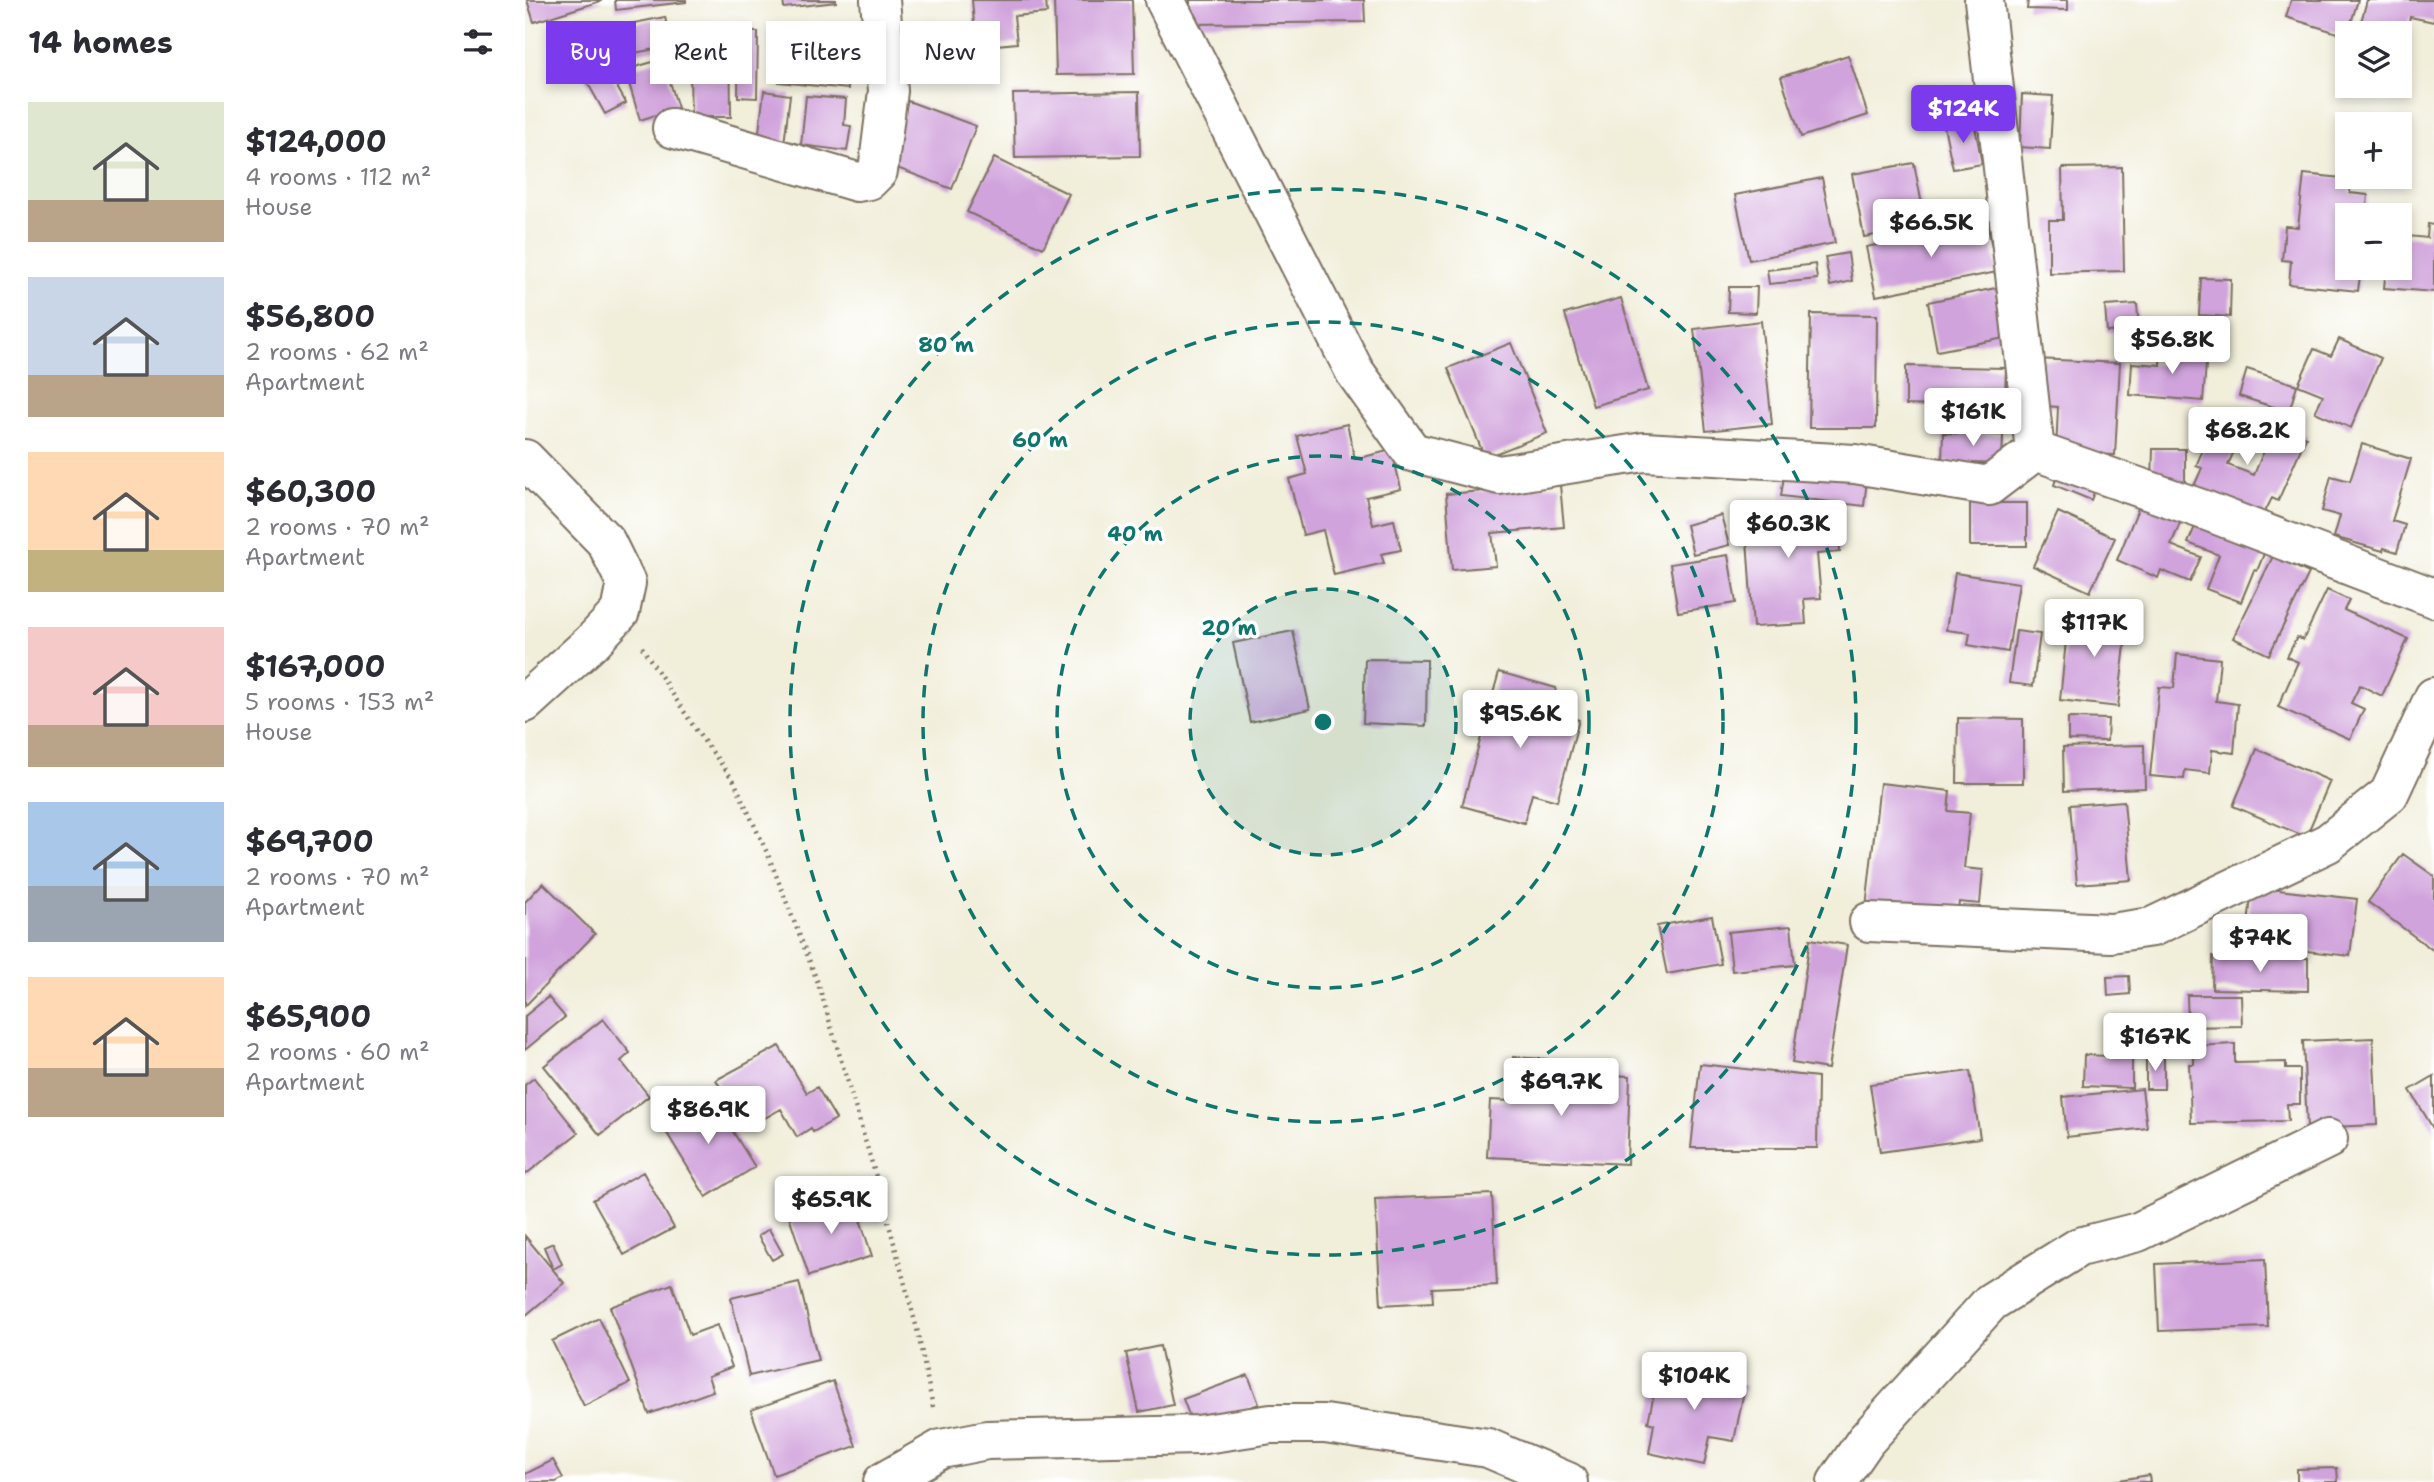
<!DOCTYPE html>
<meta charset="utf-8">
<style>
body{margin:0;font-family:"Shantell Sans",sans-serif;background:#f7f7f7;color:#2b2b33;height:100vh;display:flex;flex-direction:column;font-size:26px;white-space:nowrap}
*{box-sizing:border-box;margin:0}
p{font-size:23px;color:#7c7c81}
.icon{flex:none;width:38px;height:38px;fill:none;stroke:currentColor;stroke-width:2;stroke-linecap:round;stroke-linejoin:round}
.map{position:relative;flex:1;overflow:hidden}
.side{display:flex;flex-direction:column;background:#fff;width:525px}
.side>*{flex:none}
.top-card{position:absolute;left:21px;top:21px;width:665px;height:63px;display:flex;gap:14px}
.tools{position:absolute;left:1810px;top:21px;display:grid;gap:14px}
.tools a{display:grid;place-items:center;width:77px;height:77px;border-radius:0px;background:#fff;box-shadow:0 4px 10px #0003;font-size:35px}
.price{position:absolute;translate:-50% -60px;padding:0 16px;border-radius:7px;background:#fff;color:#222;font-size:23px;line-height:46px;filter:drop-shadow(0 2px 4px #0008)}
.price::after{content:'';position:absolute;left:50%;top:42px;width:21px;height:16px;margin-left:-10px;background:inherit;clip-path:polygon(0 0,100% 0,50% 100%)}
.price.selected{background:#7c3aed;color:#fff}
ul{padding:0;list-style:none}
li{display:flex;align-items:center;gap:21px;height:175px;padding:0 28px}
li span{display:grid;place-items:center;flex:none;width:196px;height:140px;border-radius:0px;color:#555}
li>.icon{margin-inline-start:auto}
span .icon{width:84px;height:84px;fill:#fffc;stroke-width:1}
li b{font-size:30px}
h2{display:flex;justify-content:space-between;align-items:center;height:84px;padding:0 28px;font-size:30px}
.pill{padding:0 24px;border-radius:0px;background:#fff;box-shadow:0 4px 10px #0003;font-size:24px;line-height:63px}
.pill.selected{background:#7c3aed;color:#fff}
main{display:flex;flex:1;min-height:0}
.map>svg:first-child{display:block}
.building{fill:#d0a3dc}
.lines{fill:none;stroke-linecap:round;stroke-linejoin:round}
.street-casing{stroke:#7b6f60;stroke-width:42}
.path{stroke:#7b6f60;stroke-width:4.5;stroke-dasharray:2 5;stroke-linecap:butt}
.street{stroke:#fff;stroke-width:38}
.ring{fill:none;stroke:#0f766e;stroke-width:3.5;stroke-dasharray:12 9}
.centre{fill:#0f766e;stroke:#fff;stroke-width:3.5}
.ring-label{font-size:21px;text-anchor:middle;font-weight:bold;fill:#0f766e;stroke:#fff;stroke-width:7;stroke-linejoin:round;paint-order:stroke}
</style>
<main>
<section class="side">
<h2>14 homes<svg class="icon" aria-label="filters" viewBox="0 0 24 24"><path d="M4 7h16M4 17h16"/><circle cx="9" cy="7" r="2"/><circle cx="15" cy="17" r="2"/></svg></h2>
<ul>
<li><span style="background:linear-gradient(#dfe7d0 70%,#b9a48a 0)"><svg class="icon" aria-label="home" viewBox="0 0 24 24"><path d="M3 11l9-7 9 7M6 9v11h12V9"/></svg></span><div><b>$124,000</b><p>4 rooms · 112 m²</p><p>House</p></div></li>
<li><span style="background:linear-gradient(#c9d6e8 70%,#b9a48a 0)"><svg class="icon" aria-label="home" viewBox="0 0 24 24"><path d="M3 11l9-7 9 7M6 9v11h12V9"/></svg></span><div><b>$56,800</b><p>2 rooms · 62 m²</p><p>Apartment</p></div></li>
<li><span style="background:linear-gradient(#ffd9b3 70%,#c2b280 0)"><svg class="icon" aria-label="home" viewBox="0 0 24 24"><path d="M3 11l9-7 9 7M6 9v11h12V9"/></svg></span><div><b>$60,300</b><p>2 rooms · 70 m²</p><p>Apartment</p></div></li>
<li><span style="background:linear-gradient(#f6c9c9 70%,#b9a48a 0)"><svg class="icon" aria-label="home" viewBox="0 0 24 24"><path d="M3 11l9-7 9 7M6 9v11h12V9"/></svg></span><div><b>$167,000</b><p>5 rooms · 153 m²</p><p>House</p></div></li>
<li><span style="background:linear-gradient(#a9c7e8 60%,#9aa5b1 0)"><svg class="icon" aria-label="home" viewBox="0 0 24 24"><path d="M3 11l9-7 9 7M6 9v11h12V9"/></svg></span><div><b>$69,700</b><p>2 rooms · 70 m²</p><p>Apartment</p></div></li>
<li><span style="background:linear-gradient(#ffd9b3 65%,#b9a48a 0)"><svg class="icon" aria-label="home" viewBox="0 0 24 24"><path d="M3 11l9-7 9 7M6 9v11h12V9"/></svg></span><div><b>$65,900</b><p>2 rooms · 60 m²</p><p>Apartment</p></div></li>
</ul>
</section>
<div class="map">
<svg width="1909" height="1482" viewBox="0 0 1909 1482">
<rect width="100%" height="100%" fill="#fff"/>
<filter id="ink" filterUnits="userSpaceOnUse"><feTurbulence type="fractalNoise" baseFrequency=".0143" numOctaves="2"/><feDisplacementMap in="SourceGraphic" scale="14" xChannelSelector="R" yChannelSelector="G"/><feConvolveMatrix kernelMatrix="1 2 1 2 8 2 1 2 1" color-interpolation-filters="sRGB"/></filter>
<filter id="wash" filterUnits="userSpaceOnUse"><feTurbulence type="fractalNoise" baseFrequency=".00686" numOctaves="4" result="noise"/><feDisplacementMap in="SourceGraphic" scale="28" xChannelSelector="R" yChannelSelector="G"/><feGaussianBlur stdDeviation="1.57" result="paint"/><feColorMatrix in="noise" values="0 0 0 0 0 0 0 0 0 0 0 0 0 0 0 0 0 1.4 0 .05"/><feComposite in="paint" operator="in"/></filter>
<g filter="url(#wash)">
<rect width="100%" height="100%" fill="#f1eeda"/>
<g id="blocks">
<path class="building" d="M 2,0 L 76,0 L 76,1 L 9,22 Z
M 90,0 L 161,0 L 161,2 L 91,10 Z
M 258,0 L 311,0 L 311,2 L 259,8 Z
M 447,0 L 521,0 L 522,13 L 489,16 L 492,43 L 451,47 Z
M 529,0 L 607,0 L 609,74 L 531,75 Z
M 665,0 L 839,0 L 840,22 L 665,24 Z
M 1503,0 L 1543,0 L 1543,10 L 1502,9 Z
M 1766,0 L 1833,0 L 1822,36 L 1761,17 Z
M 1842,0 L 1909,0 L 1909,22 L 1885,17 L 1877,51 L 1874,51 L 1874,33 L 1833,33 Z
M 140,17 L 146,46 L 83,58 L 78,29 Z
M 260,25 L 329,32 L 323,89 L 254,82 Z
M 214,32 L 233,32 L 232,98 L 213,97 Z
M 164,34 L 205,34 L 206,117 L 166,117 Z
M 1323,55 L 1343,115 L 1276,137 L 1256,77 Z
M 138,59 L 153,108 L 115,120 L 100,70 Z
M 77,60 L 101,103 L 80,114 L 56,71 Z
M 239,91 L 265,95 L 259,144 L 233,140 Z
M 614,92 L 615,156 L 490,158 L 488,94 Z
M 1497,94 L 1528,96 L 1525,149 L 1495,147 Z
M 281,96 L 321,99 L 319,125 L 326,126 L 322,151 L 276,145 Z
M 383,101 L 451,126 L 427,189 L 359,163 Z
M 1449,121 L 1457,164 L 1428,169 L 1419,126 Z
M 469,158 L 544,194 L 518,248 L 442,212 Z
M 1389,163 L 1401,226 L 1339,237 L 1327,174 Z
M 1597,167 L 1599,271 L 1524,273 L 1524,220 L 1538,220 L 1537,168 Z
M 1779,174 L 1826,179 L 1825,193 L 1843,195 L 1841,215 L 1822,215 L 1822,268 L 1836,268 L 1833,291 L 1764,284 L 1766,261 L 1757,260 L 1760,226 L 1773,227 Z
M 1297,178 L 1310,243 L 1224,260 L 1210,195 Z
M 1462,223 L 1472,272 L 1351,296 L 1341,247 Z
M 1903,224 L 1909,225 L 1909,292 L 1859,288 L 1861,268 L 1874,268 L 1874,235 L 1902,238 Z
M 1323,253 L 1327,281 L 1305,286 L 1300,257 Z
M 1290,264 L 1292,279 L 1244,284 L 1242,270 Z
M 1676,278 L 1706,279 L 1705,317 L 1674,315 Z
M 1204,287 L 1232,287 L 1231,313 L 1203,312 Z
M 1471,288 L 1480,338 L 1412,351 L 1403,302 Z
M 1096,298 L 1123,390 L 1068,406 L 1040,314 Z
M 1612,304 L 1614,330 L 1582,332 L 1580,306 Z
M 1286,314 L 1352,315 L 1351,428 L 1284,428 Z
M 1236,321 L 1247,424 L 1181,431 L 1169,329 Z
M 1814,339 L 1856,358 L 1826,428 L 1790,412 L 1798,395 L 1773,385 L 1789,349 L 1806,356 Z
M 986,343 L 1022,433 L 960,458 L 923,368 Z
M 1636,348 L 1682,352 L 1678,401 L 1605,395 L 1607,363 L 1635,365 Z
M 1511,359 L 1595,363 L 1590,455 L 1531,452 L 1533,407 L 1508,405 Z
M 1381,366 L 1481,368 L 1479,425 L 1412,423 L 1413,406 L 1381,405 Z
M 1722,369 L 1772,385 L 1764,412 L 1714,396 Z
M 1691,418 L 1718,430 L 1703,465 L 1729,475 L 1750,424 L 1781,437 L 1753,501 L 1747,498 L 1738,516 L 1669,486 L 1677,468 L 1671,466 Z
M 822,424 L 830,459 L 867,450 L 876,489 L 841,497 L 848,525 L 869,520 L 876,550 L 856,554 L 859,563 L 809,575 L 798,530 L 778,535 L 764,479 L 782,474 L 772,436 Z
M 1418,433 L 1478,435 L 1477,464 L 1417,462 Z
M 1837,444 L 1886,459 L 1867,521 L 1880,525 L 1872,552 L 1859,548 L 1858,551 L 1809,537 L 1815,516 L 1797,511 L 1806,476 L 1825,481 Z
M 1628,449 L 1660,449 L 1660,483 L 1627,482 Z
M 1537,463 L 1575,477 L 1566,500 L 1529,485 Z
M 1260,469 L 1342,479 L 1339,506 L 1256,496 Z
M 1035,485 L 1039,527 L 967,533 L 971,566 L 927,570 L 921,494 Z
M 1619,494 L 1660,511 L 1646,545 L 1676,557 L 1665,582 L 1636,570 L 1633,578 L 1592,560 Z
M 1445,503 L 1502,503 L 1502,546 L 1445,546 Z
M 1312,505 L 1315,552 L 1292,554 L 1296,598 L 1279,599 L 1281,624 L 1228,627 L 1220,510 Z
M 1533,512 L 1590,538 L 1565,592 L 1508,566 Z
M 1196,515 L 1204,545 L 1168,554 L 1161,525 Z
M 1674,517 L 1743,544 L 1732,571 L 1729,570 L 1716,602 L 1681,589 L 1694,555 L 1663,543 Z
M 1203,555 L 1211,603 L 1153,612 L 1145,564 Z
M 1748,556 L 1784,573 L 1744,655 L 1708,638 Z
M 1430,573 L 1494,583 L 1483,652 L 1443,645 L 1445,633 L 1421,630 Z
M 1802,590 L 1824,600 L 1819,610 L 1883,639 L 1857,696 L 1835,685 L 1826,703 L 1839,709 L 1825,739 L 1753,707 L 1773,662 L 1762,657 L 1772,637 L 1778,640 Z
M 1544,611 L 1603,618 L 1593,707 L 1535,700 Z
M 768,631 L 785,709 L 725,722 L 708,643 Z
M 1491,631 L 1515,634 L 1508,686 L 1484,683 Z
M 1652,654 L 1695,659 L 1691,701 L 1713,704 L 1709,753 L 1687,750 L 1685,773 L 1660,770 L 1659,779 L 1625,776 L 1634,687 L 1649,688 Z
M 840,659 L 902,660 L 901,726 L 838,723 Z
M 974,672 L 1031,688 L 1025,712 L 1054,720 L 1032,801 L 1007,794 L 999,823 L 937,806 Z
M 1433,718 L 1498,719 L 1498,783 L 1432,783 Z
M 1543,718 L 1583,719 L 1582,741 L 1543,740 Z
M 1619,745 L 1620,788 L 1539,791 L 1538,747 Z
M 1732,749 L 1805,781 L 1781,837 L 1708,806 Z
M 1355,783 L 1425,791 L 1423,811 L 1445,813 L 1439,868 L 1458,870 L 1455,904 L 1434,902 L 1433,910 L 1341,907 Z
M 1599,801 L 1606,880 L 1552,884 L 1545,805 Z
M 1878,854 L 1909,876 L 1909,951 L 1843,902 Z
M 18,883 L 70,934 L 0,1006 L 0,902 Z
M 1727,887 L 1832,899 L 1825,956 L 1721,944 Z
M 1187,916 L 1196,964 L 1142,974 L 1132,926 Z
M 1266,926 L 1270,965 L 1207,971 L 1203,932 Z
M 1285,939 L 1322,945 L 1303,1069 L 1267,1063 Z
M 1688,956 L 1783,958 L 1783,991 L 1687,989 Z
M 1604,976 L 1605,994 L 1583,996 L 1582,977 Z
M 1662,995 L 1716,995 L 1717,1026 L 1663,1027 Z
M 23,997 L 40,1017 L 0,1050 L 0,1016 Z
M 78,1019 L 105,1053 L 96,1061 L 124,1096 L 75,1135 L 19,1066 Z
M 1848,1038 L 1852,1125 L 1782,1128 L 1778,1041 Z
M 1710,1044 L 1710,1063 L 1761,1062 L 1761,1069 L 1775,1069 L 1775,1104 L 1762,1104 L 1763,1121 L 1666,1123 L 1664,1064 L 1669,1064 L 1669,1046 Z
M 254,1046 L 282,1093 L 292,1087 L 311,1119 L 288,1132 L 286,1128 L 272,1137 L 256,1109 L 220,1129 L 191,1080 Z
M 1559,1055 L 1607,1057 L 1607,1088 L 1558,1086 Z
M 1621,1056 L 1639,1057 L 1639,1089 L 1621,1089 Z
M 988,1057 L 1022,1059 L 1022,1082 L 1058,1083 L 1058,1074 L 1105,1076 L 1102,1164 L 962,1157 L 965,1100 L 986,1101 Z
M 1175,1064 L 1293,1077 L 1292,1148 L 1166,1148 Z
M 1445,1071 L 1455,1138 L 1355,1152 L 1345,1084 Z
M 1909,1076 L 1909,1130 L 1885,1090 Z
M 9,1078 L 53,1133 L 0,1175 L 0,1085 Z
M 1617,1089 L 1622,1128 L 1542,1137 L 1538,1097 Z
M 185,1095 L 230,1167 L 181,1197 L 137,1125 Z
M 118,1172 L 149,1228 L 99,1255 L 68,1200 Z
M 967,1194 L 972,1285 L 907,1288 L 908,1302 L 856,1305 L 850,1199 Z
M 327,1195 L 347,1256 L 284,1276 L 264,1216 Z
M 244,1229 L 258,1254 L 247,1260 L 233,1236 Z
M 0,1236 L 39,1283 L 0,1316 Z
M 28,1243 L 37,1264 L 28,1269 L 19,1247 Z
M 1740,1259 L 1743,1327 L 1634,1331 L 1631,1264 Z
M 274,1282 L 293,1360 L 224,1376 L 206,1298 Z
M 147,1284 L 165,1335 L 192,1325 L 207,1367 L 183,1376 L 188,1391 L 124,1414 L 85,1307 Z
M 74,1318 L 105,1383 L 59,1406 L 27,1341 Z
M 635,1346 L 648,1405 L 614,1412 L 601,1353 Z
M 1182,1365 L 1216,1372 L 1214,1385 L 1220,1386 L 1209,1441 L 1185,1437 L 1179,1465 L 1124,1453 L 1129,1424 L 1123,1422 L 1135,1366 L 1180,1376 Z
M 723,1375 L 734,1404 L 669,1428 L 658,1399 Z
M 308,1381 L 331,1446 L 249,1475 L 226,1410 Z
M 28,1460 L 38,1478 L 31,1482 L 0,1482 L 0,1474 Z
M 1812,1468 L 1813,1482 L 1772,1482 L 1772,1469 Z
M 1624,1475 L 1625,1482 L 1590,1482 L 1589,1481 Z"/>
</g>
</g>
<g filter="url(#ink)">
<use href="#blocks" fill-opacity="0" stroke="#7b6f60" stroke-width="2"/>
<g class="lines">
<g class="street-casing">
<path id="street" d="M 640,0 L 830,372 L 887,452 L 974,475 L 1119,452 L 1330,464 L 1464,486 L 1510,451 L 1682,511 L 1909,598
M 1459,0 L 1510,451
M 147,128 L 332,182 L 344,180 L 353,171 L 363,91 L 355,0
M 0,459 L 81,542 L 101,583 L 95,612 L 67,642 L 0,703
M 1344,922 L 1586,933 L 1627,927 L 1803,843 L 1864,794 L 1909,697
M 358,1482 L 416,1449 L 462,1440 L 673,1435 L 746,1424 L 800,1424 L 963,1448 L 1043,1482
M 1312,1482 L 1341,1440 L 1466,1302 L 1554,1247 L 1613,1232 L 1803,1139"/>
</g>
<path class="path" d="M 117,647 L 173,733 L 209,781 L 244,857 L 293,983 L 352,1180 L 392,1329 L 408,1407"/>
<use href="#street" class="street"/>
</g>
</g>
<circle cx="798" cy="722" r="133" fill="#0f766e" fill-opacity=".12"/>
<g class="ring">
<circle cx="798" cy="722" r="133"/>
<circle cx="798" cy="722" r="266"/>
<circle cx="798" cy="722" r="400"/>
<circle cx="798" cy="722" r="533"/>
</g>
<circle cx="798" cy="722" r="10" class="centre"/>
<g class="ring-label">
<text x="421" y="352">80 m</text>
<text x="515" y="447">60 m</text>
<text x="610" y="541">40 m</text>
<text x="704" y="635">20 m</text>
</g>
</svg>
<div class="tools">
<a><svg class="icon" aria-label="layers" viewBox="0 0 24 24"><path d="M12 4l9 5-9 5-9-5zM3 14l9 5 9-5"/></svg></a>
<a>+</a>
<a>−</a>
</div>
<b class="price selected" style="left:1438px;top:145px">$124K</b>
<b class="price" style="left:1406px;top:259px">$66.5K</b>
<b class="price" style="left:1647px;top:376px">$56.8K</b>
<b class="price" style="left:1448px;top:448px">$161K</b>
<b class="price" style="left:1722px;top:467px">$68.2K</b>
<b class="price" style="left:1263px;top:560px">$60.3K</b>
<b class="price" style="left:1569px;top:659px">$117K</b>
<b class="price" style="left:995px;top:750px">$95.6K</b>
<b class="price" style="left:1735px;top:974px">$74K</b>
<b class="price" style="left:1630px;top:1073px">$167K</b>
<b class="price" style="left:1036px;top:1118px">$69.7K</b>
<b class="price" style="left:183px;top:1146px">$86.9K</b>
<b class="price" style="left:306px;top:1236px">$65.9K</b>
<b class="price" style="left:1169px;top:1412px">$104K</b>
<div class="top-card">
<a class="pill selected">Buy</a>
<a class="pill">Rent</a>
<a class="pill">Filters</a>
<a class="pill">New</a>
</div>
</div>
</main>
